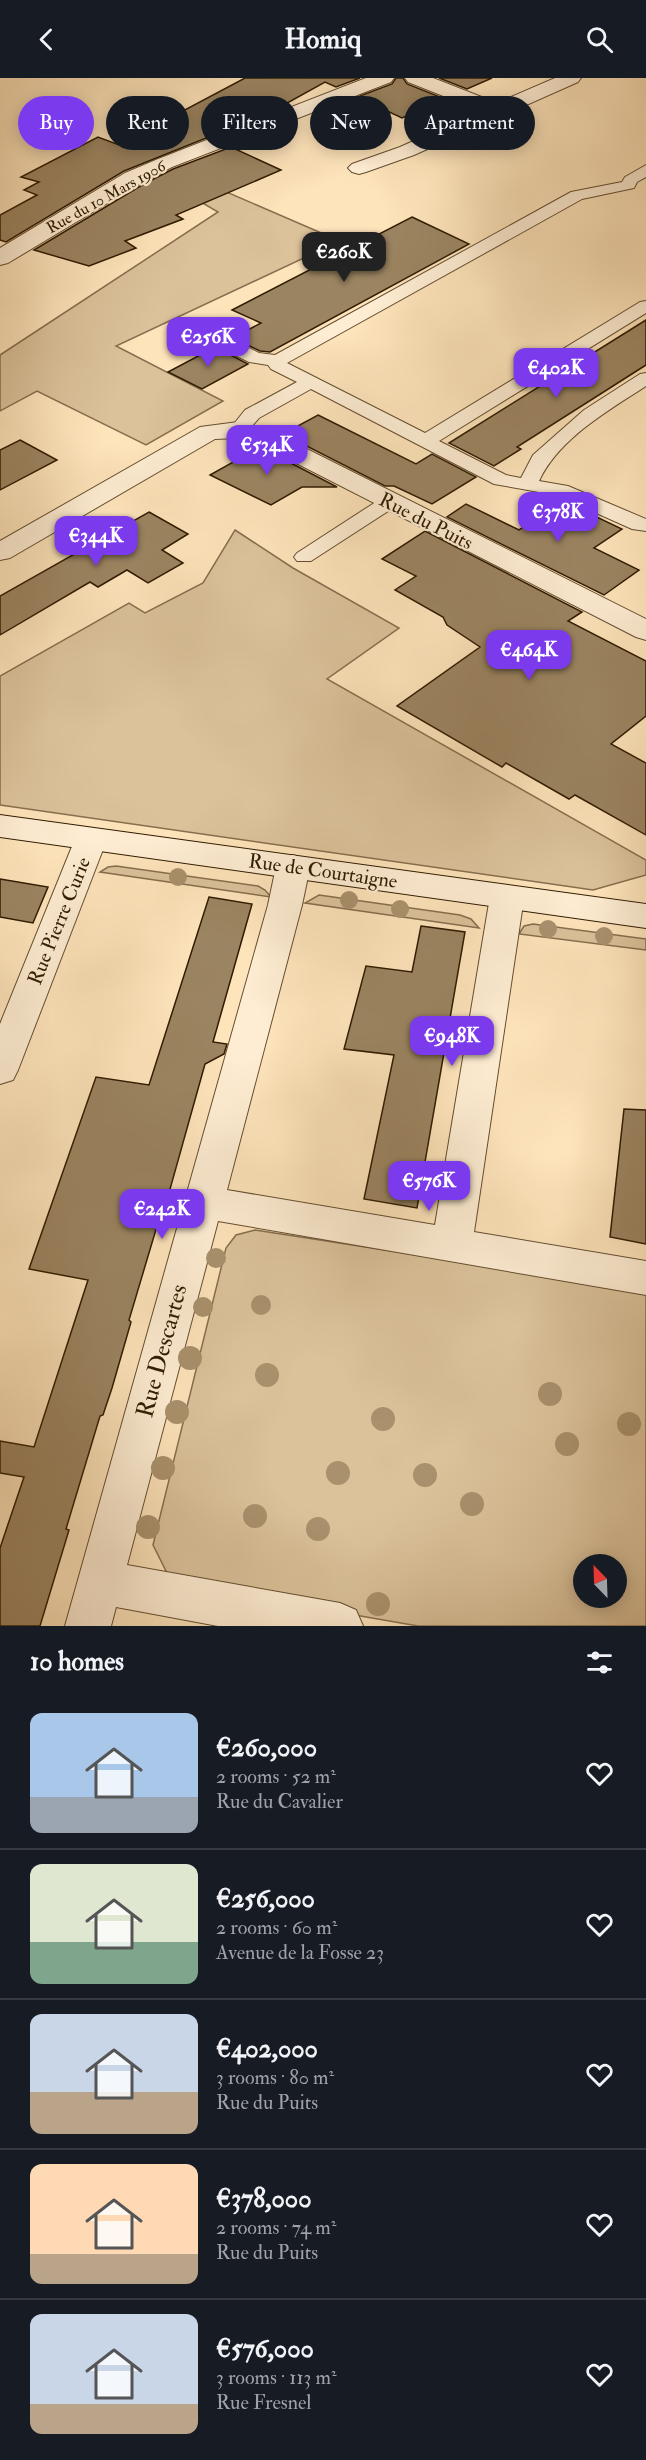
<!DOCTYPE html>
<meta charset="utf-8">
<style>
body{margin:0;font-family:"IM FELL Double Pica",serif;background:#20242c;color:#f1f3f6;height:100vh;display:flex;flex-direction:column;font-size:22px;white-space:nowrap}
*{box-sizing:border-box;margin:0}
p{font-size:20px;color:#9ea1a6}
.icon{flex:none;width:33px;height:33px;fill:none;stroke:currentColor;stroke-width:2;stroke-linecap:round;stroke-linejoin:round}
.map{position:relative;height:1548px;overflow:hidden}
.panel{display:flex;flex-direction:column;background:#171b24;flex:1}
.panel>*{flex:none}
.guide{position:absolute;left:18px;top:18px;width:610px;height:54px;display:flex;gap:12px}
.needle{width:39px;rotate:337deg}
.fabs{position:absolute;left:573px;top:1476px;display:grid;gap:12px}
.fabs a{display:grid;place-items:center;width:54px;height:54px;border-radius:50%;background:#171b24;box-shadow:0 3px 15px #0003;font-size:30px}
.price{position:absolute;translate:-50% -51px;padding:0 14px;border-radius:12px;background:#7c3aed;color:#fff;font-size:20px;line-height:39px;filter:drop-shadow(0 2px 3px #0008)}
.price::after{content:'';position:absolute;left:50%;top:36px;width:18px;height:14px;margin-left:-9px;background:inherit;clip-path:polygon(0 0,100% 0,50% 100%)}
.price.active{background:#222;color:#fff}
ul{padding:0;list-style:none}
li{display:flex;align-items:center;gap:18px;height:150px;padding:0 30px}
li+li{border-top:2px solid #363941}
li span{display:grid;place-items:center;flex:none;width:168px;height:120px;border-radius:12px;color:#555}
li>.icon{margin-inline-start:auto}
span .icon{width:72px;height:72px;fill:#fffc;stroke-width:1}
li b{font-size:26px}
h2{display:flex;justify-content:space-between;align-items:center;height:72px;padding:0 30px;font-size:26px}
.chip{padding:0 21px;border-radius:27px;background:#171b24;box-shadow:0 3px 15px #0003;font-size:21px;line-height:54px}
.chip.active{background:#7c3aed;color:#fff}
header{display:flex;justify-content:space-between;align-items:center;height:78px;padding:0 30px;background:#171b24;font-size:27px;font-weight:700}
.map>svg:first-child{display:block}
.green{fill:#dbc29b;stroke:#866e4e;stroke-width:1.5;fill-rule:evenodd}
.building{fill:#9b8461;stroke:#301b00;stroke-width:1.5}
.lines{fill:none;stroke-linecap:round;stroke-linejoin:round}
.lane-casing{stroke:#644d2f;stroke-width:2}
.street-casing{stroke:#644d2f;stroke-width:2}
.secondary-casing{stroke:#301b00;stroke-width:2}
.lane{fill:#feedd3;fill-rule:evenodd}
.street{fill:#feedd3;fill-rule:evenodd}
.secondary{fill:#feedd3;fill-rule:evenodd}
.tree{fill:#a9916d}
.labels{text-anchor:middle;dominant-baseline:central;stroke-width:4.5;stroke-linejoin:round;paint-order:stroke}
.far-street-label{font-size:16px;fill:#301b00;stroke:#feedd3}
.street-label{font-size:20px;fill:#301b00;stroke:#feedd3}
.near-street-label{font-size:24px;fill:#301b00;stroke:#feedd3}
</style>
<header><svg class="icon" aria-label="back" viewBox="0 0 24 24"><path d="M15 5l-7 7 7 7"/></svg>Homiq<svg class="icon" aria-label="search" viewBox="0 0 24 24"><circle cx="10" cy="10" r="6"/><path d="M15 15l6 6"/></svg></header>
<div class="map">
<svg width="646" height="1548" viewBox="0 0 646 1548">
<rect width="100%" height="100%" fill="#fee4bb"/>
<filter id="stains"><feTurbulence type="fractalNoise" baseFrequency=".00333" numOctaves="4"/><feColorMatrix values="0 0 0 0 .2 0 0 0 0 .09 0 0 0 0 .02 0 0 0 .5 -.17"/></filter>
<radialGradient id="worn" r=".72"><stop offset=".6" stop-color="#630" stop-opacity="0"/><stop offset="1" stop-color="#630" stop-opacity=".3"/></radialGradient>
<path class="green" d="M 178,93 L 340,163 L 116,268 L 223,323 L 146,367 L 37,313 L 0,333 L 0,277 L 218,134 L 162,101 Z
M 235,452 L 293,490 L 399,550 L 327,601 L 646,782 L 646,797 L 593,812 L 0,727 L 0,598 L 129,525 L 145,535 L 203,505 Z
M 116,788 L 258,808 L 265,812 L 271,819 L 100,794 L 108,789 Z
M 319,817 L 460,837 L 471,841 L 479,850 L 305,825 Z
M 533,846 L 646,861 L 646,872 L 519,856 L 524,848 Z
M 255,1152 L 646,1212 L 646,1548 L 418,1548 L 182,1507 L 168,1497 L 153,1467 L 226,1170 L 236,1157 ZM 584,1486 L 616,1486 L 616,1520 L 584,1520 Z"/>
<path class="building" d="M 245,0 L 360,0 L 336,9 L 325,4 L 271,34 L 124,93 L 6,164 L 0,162 L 0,137 L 37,117 L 24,112 L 39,104 L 21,99 L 98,59 L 119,67 Z
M 396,0 L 403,0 L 407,6 L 445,21 L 402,40 L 357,19 L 392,6 Z
M 439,0 L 492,0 L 467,11 Z
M 231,69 L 281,92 L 176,137 L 183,141 L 125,163 L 136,170 L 89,188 L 34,172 L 142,107 L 173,91 Z
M 412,139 L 469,166 L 270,274 L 260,273 L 233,260 L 261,245 L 232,232 Z
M 646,242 L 646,287 L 517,369 L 521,371 L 494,388 L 449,365 Z
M 215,269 L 248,286 L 202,311 L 168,294 Z
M 318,337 L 416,386 L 432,376 L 476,399 L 432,426 L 394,408 L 385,408 L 283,356 Z
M 20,362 L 57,382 L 0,412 L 0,372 Z
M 260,369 L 337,409 L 302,409 L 271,427 L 210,397 Z
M 563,423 L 622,451 L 594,470 L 639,492 L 604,517 L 447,439 L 466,426 L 519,452 Z
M 149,434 L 188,456 L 162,472 L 183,485 L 148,505 L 127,492 L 98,509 L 90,504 L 0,557 L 0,518 L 87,469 L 81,465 L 114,446 L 121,450 Z
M 425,453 L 582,534 L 568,543 L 646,583 L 646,638 L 611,666 L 646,685 L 646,757 L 575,717 L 569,721 L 506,685 L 502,689 L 397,628 L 480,569 L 447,547 L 443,539 L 395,512 L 416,498 L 382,481 Z
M 0,801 L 48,809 L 33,845 L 0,839 Z
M 209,819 L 252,826 L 213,964 L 227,966 L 224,976 L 205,986 L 160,1147 L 157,1148 L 129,1242 L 131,1244 L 112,1310 L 103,1337 L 100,1338 L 66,1451 L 69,1452 L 40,1548 L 0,1548 L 0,1470 L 24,1399 L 0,1395 L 0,1363 L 34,1369 L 88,1202 L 29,1191 L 96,999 L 149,1007 Z
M 421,848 L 465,854 L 417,1130 L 364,1121 L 394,977 L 344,971 L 366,888 L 412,894 Z
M 624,1031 L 646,1032 L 646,1166 L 610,1159 Z"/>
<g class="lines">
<g class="lane-casing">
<path id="lane" d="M 646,87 L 646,99 L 637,104 L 634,110 L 582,121 L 287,285 L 425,355 L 640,224 L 646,223 L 646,235 L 439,363 L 506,397 L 521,400 L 533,377 L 584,332 L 640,296 L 646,295 L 646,308 C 608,333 559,360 539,403 L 568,408 L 646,441 L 646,453 L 632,451 L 556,417 L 494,406 L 311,311 L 259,340 L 245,356 L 231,356 L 229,352 L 245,332 L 297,304 L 271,291 L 268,287 L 249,284 L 205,262 L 202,258 L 205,254 L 217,254 L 259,275 L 275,277 L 571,114 L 622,104 L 625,99 Z
M 389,418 L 396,420 L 399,424 L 396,428 L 311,483 L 297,483 L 294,479 L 297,475 L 382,420 Z"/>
</g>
<g class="street-casing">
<path id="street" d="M 366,0 L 394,0 L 391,4 L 172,89 L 141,105 L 8,185 L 0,187 L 0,170 L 125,95 L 158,81 Z
M 405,0 L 433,0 L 497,25 L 555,0 L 581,0 L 578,4 L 414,77 L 366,94 L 359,96 L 352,94 L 348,90 L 352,86 L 400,69 L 481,33 L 408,4 Z
M 238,344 L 271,353 L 646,541 L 646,562 L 636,559 L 253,363 L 238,360 L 215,361 L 10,480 L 0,482 L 0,463 L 200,349 Z
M 91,750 L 103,753 L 107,761 L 18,992 L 13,1002 L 0,1006 L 0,946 L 75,761 L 79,753 Z
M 293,777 L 305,781 L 310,789 L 302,827 L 227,1112 L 435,1147 L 490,819 L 495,811 L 507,807 L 519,811 L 524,819 L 474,1154 L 646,1183 L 646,1217 L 218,1143 L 127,1487 L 340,1525 L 356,1532 L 363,1548 L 218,1548 L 116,1529 L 111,1548 L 65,1548 L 268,827 L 276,789 L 281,781 Z"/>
</g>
<g class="secondary-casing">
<path id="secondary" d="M 0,737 L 646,826 L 646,850 L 0,759 Z"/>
</g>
<use href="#lane" class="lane"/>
<use href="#street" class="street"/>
<use href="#secondary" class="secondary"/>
</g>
<g class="tree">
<circle cx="178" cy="799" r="9"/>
<circle cx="349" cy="822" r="9"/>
<circle cx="400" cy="831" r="9"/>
<circle cx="548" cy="851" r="9"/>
<circle cx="604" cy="858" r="9"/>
<circle cx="216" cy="1180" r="10"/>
<circle cx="261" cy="1227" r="10"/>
<circle cx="203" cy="1229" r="10"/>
<circle cx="190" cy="1280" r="12"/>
<circle cx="267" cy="1297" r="12"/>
<circle cx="550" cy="1316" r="12"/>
<circle cx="177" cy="1334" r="12"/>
<circle cx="383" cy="1341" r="12"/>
<circle cx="629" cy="1346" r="12"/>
<circle cx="567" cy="1366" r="12"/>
<circle cx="163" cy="1390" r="12"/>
<circle cx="338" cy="1395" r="12"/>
<circle cx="425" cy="1397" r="12"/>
<circle cx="472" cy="1426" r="12"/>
<circle cx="255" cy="1438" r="12"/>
<circle cx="148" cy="1449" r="12"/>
<circle cx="318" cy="1451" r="12"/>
<circle cx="378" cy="1526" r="12"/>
</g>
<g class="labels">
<g class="far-street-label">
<text transform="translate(106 119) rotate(-29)">Rue du 10 Mars 1906</text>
</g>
<g class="street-label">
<text transform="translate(426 443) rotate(27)">Rue du Puits</text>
<text transform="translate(323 793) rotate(8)">Rue de Courtaigne</text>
<text transform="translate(59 843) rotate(-68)">Rue Pierre Curie</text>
</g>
<g class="near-street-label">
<text transform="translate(162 1273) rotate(-75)">Rue Descartes</text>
</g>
</g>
<rect width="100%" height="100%" filter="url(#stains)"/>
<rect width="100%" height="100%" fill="url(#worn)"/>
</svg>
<div class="fabs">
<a><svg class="needle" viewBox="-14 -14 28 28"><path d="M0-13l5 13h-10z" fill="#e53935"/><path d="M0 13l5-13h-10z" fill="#9ea1a6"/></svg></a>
</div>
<b class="price active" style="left:344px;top:205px">€260K</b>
<b class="price" style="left:208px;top:290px">€256K</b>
<b class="price" style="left:556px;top:321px">€402K</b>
<b class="price" style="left:267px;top:398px">€534K</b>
<b class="price" style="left:558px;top:465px">€378K</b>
<b class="price" style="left:96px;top:489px">€344K</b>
<b class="price" style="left:529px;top:603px">€464K</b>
<b class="price" style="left:452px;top:989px">€948K</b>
<b class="price" style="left:429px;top:1134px">€576K</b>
<b class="price" style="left:162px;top:1162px">€242K</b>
<div class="guide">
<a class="chip active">Buy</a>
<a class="chip">Rent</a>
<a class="chip">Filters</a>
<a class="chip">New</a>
<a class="chip">Apartment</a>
</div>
</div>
<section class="panel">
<h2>10 homes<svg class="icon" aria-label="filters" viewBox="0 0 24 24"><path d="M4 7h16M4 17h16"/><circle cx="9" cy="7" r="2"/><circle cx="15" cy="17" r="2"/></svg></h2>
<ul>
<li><span style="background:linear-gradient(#a9c7e8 70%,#9aa5b1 0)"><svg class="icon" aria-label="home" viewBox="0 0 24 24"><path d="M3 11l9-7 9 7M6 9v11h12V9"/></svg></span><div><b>€260,000</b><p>2 rooms · 52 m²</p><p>Rue du Cavalier</p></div><svg class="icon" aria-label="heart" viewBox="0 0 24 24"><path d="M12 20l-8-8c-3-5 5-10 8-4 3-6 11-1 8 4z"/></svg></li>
<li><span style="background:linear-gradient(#dfe7d0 65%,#7fa58c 0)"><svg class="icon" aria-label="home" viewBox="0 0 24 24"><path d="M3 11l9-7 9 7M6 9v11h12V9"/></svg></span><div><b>€256,000</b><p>2 rooms · 60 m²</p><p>Avenue de la Fosse 23</p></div><svg class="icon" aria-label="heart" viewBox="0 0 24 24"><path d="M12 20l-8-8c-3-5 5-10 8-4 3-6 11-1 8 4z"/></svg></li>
<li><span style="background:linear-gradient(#c9d6e8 65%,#b9a48a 0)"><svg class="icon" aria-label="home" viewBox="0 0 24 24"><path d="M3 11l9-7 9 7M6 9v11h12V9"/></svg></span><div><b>€402,000</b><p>3 rooms · 80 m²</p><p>Rue du Puits</p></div><svg class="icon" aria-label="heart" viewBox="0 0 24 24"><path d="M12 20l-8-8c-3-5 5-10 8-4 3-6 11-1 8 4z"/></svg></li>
<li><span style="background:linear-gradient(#ffd9b3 75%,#b9a48a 0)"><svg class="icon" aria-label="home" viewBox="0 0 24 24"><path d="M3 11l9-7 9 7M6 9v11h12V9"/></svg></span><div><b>€378,000</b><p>2 rooms · 74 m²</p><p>Rue du Puits</p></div><svg class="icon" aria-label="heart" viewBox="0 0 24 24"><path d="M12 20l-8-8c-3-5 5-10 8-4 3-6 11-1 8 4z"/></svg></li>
<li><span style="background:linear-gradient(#c9d6e8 75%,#b9a48a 0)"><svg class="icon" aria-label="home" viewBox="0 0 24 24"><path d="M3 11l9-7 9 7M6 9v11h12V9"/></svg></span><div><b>€576,000</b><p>3 rooms · 113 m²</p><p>Rue Fresnel</p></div><svg class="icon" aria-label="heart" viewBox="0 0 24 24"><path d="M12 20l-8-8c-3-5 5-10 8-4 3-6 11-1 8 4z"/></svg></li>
</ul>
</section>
